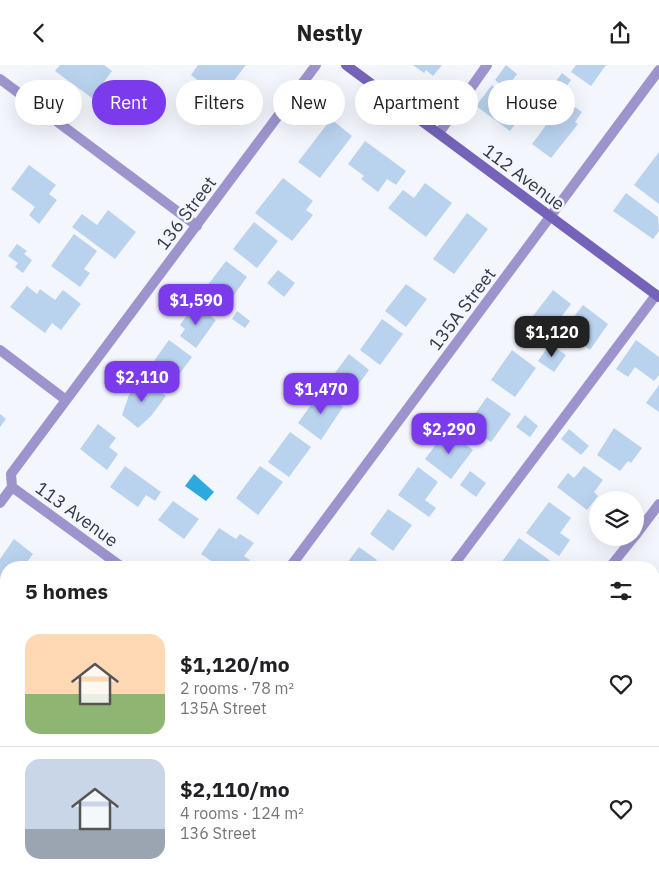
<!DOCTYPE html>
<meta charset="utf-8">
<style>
body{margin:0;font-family:"IBM Plex Sans",sans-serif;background:#f2f2f2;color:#202124;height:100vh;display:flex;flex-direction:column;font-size:19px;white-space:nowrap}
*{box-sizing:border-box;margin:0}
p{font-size:16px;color:#757577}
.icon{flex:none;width:28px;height:28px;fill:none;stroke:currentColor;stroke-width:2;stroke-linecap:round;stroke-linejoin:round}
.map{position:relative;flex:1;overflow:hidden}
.drawer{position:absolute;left:0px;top:496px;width:660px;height:321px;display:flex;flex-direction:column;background:#fff;border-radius:20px 20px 0 0;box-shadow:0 5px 20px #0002}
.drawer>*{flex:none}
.top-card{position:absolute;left:15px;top:15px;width:630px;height:45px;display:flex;gap:10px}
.controls{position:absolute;left:589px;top:426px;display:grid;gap:10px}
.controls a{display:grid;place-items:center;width:55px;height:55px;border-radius:50%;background:#fff;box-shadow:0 5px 20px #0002;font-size:25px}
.price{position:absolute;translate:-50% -42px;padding:0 11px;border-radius:10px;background:#7c3aed;color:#fff;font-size:16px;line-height:32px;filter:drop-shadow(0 1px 2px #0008)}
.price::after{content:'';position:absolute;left:50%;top:30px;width:15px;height:11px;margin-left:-8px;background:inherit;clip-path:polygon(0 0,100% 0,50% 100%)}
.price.selected{background:#222;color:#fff}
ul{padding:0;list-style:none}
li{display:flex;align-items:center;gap:15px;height:125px;padding:0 25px}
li+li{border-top:1px solid #e0e0e0}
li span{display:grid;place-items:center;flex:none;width:140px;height:100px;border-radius:15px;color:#555}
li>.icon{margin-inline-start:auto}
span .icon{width:60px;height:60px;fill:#fffc;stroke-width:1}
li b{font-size:21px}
h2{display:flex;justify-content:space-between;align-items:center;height:60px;padding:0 25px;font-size:21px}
.tag{padding:0 18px;border-radius:22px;background:#fff;box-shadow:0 5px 20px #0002;font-size:18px;line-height:45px}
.tag.selected{background:#7c3aed;color:#fff}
header{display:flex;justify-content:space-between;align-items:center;height:65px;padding:0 25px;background:#fff;font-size:22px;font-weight:800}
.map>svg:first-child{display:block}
.water{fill:#2da9dd}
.building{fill:#b9d2ee}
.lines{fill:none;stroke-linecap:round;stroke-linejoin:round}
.service{stroke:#9d94ce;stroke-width:10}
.minor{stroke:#9d94ce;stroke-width:10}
.secondary{stroke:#7463b8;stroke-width:10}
.labels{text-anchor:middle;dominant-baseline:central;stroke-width:5;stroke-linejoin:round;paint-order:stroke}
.street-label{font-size:18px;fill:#333845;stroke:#f3f6fc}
</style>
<header><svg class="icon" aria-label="back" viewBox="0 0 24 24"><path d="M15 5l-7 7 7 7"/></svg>Nestly<svg class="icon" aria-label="share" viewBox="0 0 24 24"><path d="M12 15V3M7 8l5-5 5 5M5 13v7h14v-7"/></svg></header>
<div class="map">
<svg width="659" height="817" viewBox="0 0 659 817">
<rect width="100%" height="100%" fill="#f3f6fc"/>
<path class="water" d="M 194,409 L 214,427 L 206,436 L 185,421 Z"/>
<path class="building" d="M 60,0 L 104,0 L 112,6 L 92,33 L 55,6 Z
M 198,0 L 246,0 L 208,49 L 189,34 L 201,18 L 191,10 Z
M 413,0 L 442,0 L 433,11 L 426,5 L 424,8 Z
M 506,0 L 517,9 L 506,24 L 495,15 Z
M 576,0 L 606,0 L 591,21 L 571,7 Z
M 562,8 L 571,15 L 562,27 L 553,20 Z
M 492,20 L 524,47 L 510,66 L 476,41 Z
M 565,35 L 582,47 L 575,57 L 578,59 L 551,93 L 532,79 Z
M 331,54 L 352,71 L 320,113 L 298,97 Z
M 365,76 L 406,106 L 396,120 L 387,114 L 378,127 L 361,114 L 364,111 L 348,99 Z
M 659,87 L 659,139 L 634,120 Z
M 29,100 L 56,120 L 49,129 L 57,135 L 39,159 L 29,150 L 35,142 L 11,124 Z
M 283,113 L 313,136 L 306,145 L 313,150 L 292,176 L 255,148 Z
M 425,118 L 452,138 L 426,172 L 388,143 L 403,125 L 414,133 Z
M 626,128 L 658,152 L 659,166 L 653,174 L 613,146 Z
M 108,145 L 136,167 L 115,194 L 72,162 L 82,149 L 97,160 Z
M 467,148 L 488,164 L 454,209 L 433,194 Z
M 254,157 L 278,176 L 257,203 L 233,184 Z
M 74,169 L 97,186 L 84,204 L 90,208 L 80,222 L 51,201 Z
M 17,179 L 27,186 L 24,189 L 32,195 L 23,208 L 15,202 L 18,198 L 8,191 Z
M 226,196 L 247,212 L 226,241 L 204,225 Z
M 278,205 L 295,218 L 284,232 L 267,218 Z
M 406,219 L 427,234 L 406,262 L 385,246 Z
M 27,221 L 37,229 L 40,224 L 55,235 L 63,225 L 81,239 L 61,265 L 52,258 L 45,268 L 10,242 Z
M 553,225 L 571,239 L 544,275 L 531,266 L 539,255 L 533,251 Z
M 194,240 L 216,255 L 196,283 L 180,271 L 185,264 L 180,260 Z
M 583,240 L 608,259 L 590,285 L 574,273 L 579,265 L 569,258 Z
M 237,246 L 250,256 L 245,263 L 232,254 Z
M 382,254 L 403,269 L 380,300 L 360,285 Z
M 169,275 L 192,292 L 169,323 L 146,307 Z
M 636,275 L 659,292 L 659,310 L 654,316 L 635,302 L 628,312 L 616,304 Z
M 550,279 L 566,290 L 554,307 L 538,296 Z
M 512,285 L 536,303 L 515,332 L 491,315 Z
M 349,289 L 369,305 L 347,335 L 326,320 Z
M 142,314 L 166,331 L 151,351 L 138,363 L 122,350 L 129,330 Z
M 659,320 L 659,347 L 646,338 Z
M 321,326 L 343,342 L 321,375 L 298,358 Z
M 487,332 L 511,349 L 491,377 L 467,360 Z
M 0,349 L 6,354 L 0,362 Z
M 525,350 L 538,361 L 530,372 L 516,362 Z
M 98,359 L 116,373 L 109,382 L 118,389 L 107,405 L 80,384 Z
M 614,363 L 642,383 L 631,398 L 628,396 L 620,406 L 597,390 Z
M 569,364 L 589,381 L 581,390 L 561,374 Z
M 447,365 L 473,385 L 451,414 L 425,394 Z
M 290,367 L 311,382 L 289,412 L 268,397 Z
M 125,401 L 161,427 L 155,436 L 146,430 L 138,442 L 110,422 Z
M 260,401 L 283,417 L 258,450 L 236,433 Z
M 584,401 L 603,415 L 594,427 L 598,431 L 587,445 L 557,422 L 568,408 L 574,413 Z
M 418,402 L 438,417 L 425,435 L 436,443 L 429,452 L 398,430 Z
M 470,406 L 486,418 L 476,432 L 460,420 Z
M 173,436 L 199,454 L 184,474 L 158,455 Z
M 549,437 L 571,453 L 560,468 L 570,475 L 559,491 L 526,468 Z
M 388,444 L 412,460 L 393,486 L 370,469 Z
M 219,463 L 236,474 L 240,469 L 254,478 L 244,491 L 250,495 L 245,502 L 220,502 L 201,489 Z
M 519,473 L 556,500 L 554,502 L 498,502 Z
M 14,474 L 33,489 L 23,502 L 6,502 L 6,525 L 4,528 L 0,525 L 0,494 Z
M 359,482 L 377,495 L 372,502 L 344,502 Z
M 659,512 L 659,533 L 654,530 L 654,519 Z
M 654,542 L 659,546 L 659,575 L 654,571 Z
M 0,562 L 6,566 L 6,602 L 0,611 Z
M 654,667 L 659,671 L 659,680 L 654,687 Z
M 659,695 L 659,708 L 654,704 Z
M 2,775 L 6,775 L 6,794 L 4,794 Z
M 654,808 L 659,812 L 659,817 L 625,817 L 630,811 L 654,811 Z
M 198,811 L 237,811 L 235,817 L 195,817 Z
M 394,811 L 440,811 L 436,817 L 393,817 L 391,815 Z"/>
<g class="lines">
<path class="service" d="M 439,68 L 487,0
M 452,502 L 656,230"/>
<path class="minor" d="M 0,14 L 197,161
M 0,285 L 66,335
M 12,422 L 122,502
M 0,438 L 12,422 L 11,409 L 316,0
M 635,471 L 659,439
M 290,502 L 659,5
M 610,502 L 634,472
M 654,616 L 659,618
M 538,811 L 546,817"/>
<path class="secondary" d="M 346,0 L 659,232"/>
</g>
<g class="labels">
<g class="street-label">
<text transform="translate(524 112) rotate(37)">112 Avenue</text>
<text transform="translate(186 148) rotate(-53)">136 Street</text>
<text transform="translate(462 244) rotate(-53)">135A Street</text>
<text transform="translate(77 449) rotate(36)">113 Avenue</text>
</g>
</g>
</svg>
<div class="controls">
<a><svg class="icon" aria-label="layers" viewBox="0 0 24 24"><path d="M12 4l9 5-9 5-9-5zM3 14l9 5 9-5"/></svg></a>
</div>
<b class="price" style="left:196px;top:261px">$1,590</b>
<b class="price selected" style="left:552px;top:293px">$1,120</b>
<b class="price" style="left:142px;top:338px">$2,110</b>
<b class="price" style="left:321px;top:350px">$1,470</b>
<b class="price" style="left:449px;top:390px">$2,290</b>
<div class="top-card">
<a class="tag">Buy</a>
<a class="tag selected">Rent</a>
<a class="tag">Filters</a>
<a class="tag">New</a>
<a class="tag">Apartment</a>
<a class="tag">House</a>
</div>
<section class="drawer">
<h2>5 homes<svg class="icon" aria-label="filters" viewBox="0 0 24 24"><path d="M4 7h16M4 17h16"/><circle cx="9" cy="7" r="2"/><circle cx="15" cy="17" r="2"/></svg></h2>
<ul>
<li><span style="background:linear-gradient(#ffd9b3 60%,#8fb573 0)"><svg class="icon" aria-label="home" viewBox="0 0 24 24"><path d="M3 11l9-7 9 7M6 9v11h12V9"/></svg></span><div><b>$1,120/mo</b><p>2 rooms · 78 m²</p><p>135A Street</p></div><svg class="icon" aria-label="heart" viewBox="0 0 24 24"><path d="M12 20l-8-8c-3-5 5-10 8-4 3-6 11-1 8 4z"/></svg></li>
<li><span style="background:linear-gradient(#c9d6e8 70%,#9aa5b1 0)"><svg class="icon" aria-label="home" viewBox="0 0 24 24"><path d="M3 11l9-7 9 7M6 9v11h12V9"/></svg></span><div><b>$2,110/mo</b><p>4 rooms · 124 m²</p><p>136 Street</p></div><svg class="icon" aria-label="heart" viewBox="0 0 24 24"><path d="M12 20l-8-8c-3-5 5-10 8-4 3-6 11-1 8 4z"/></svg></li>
</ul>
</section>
</div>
